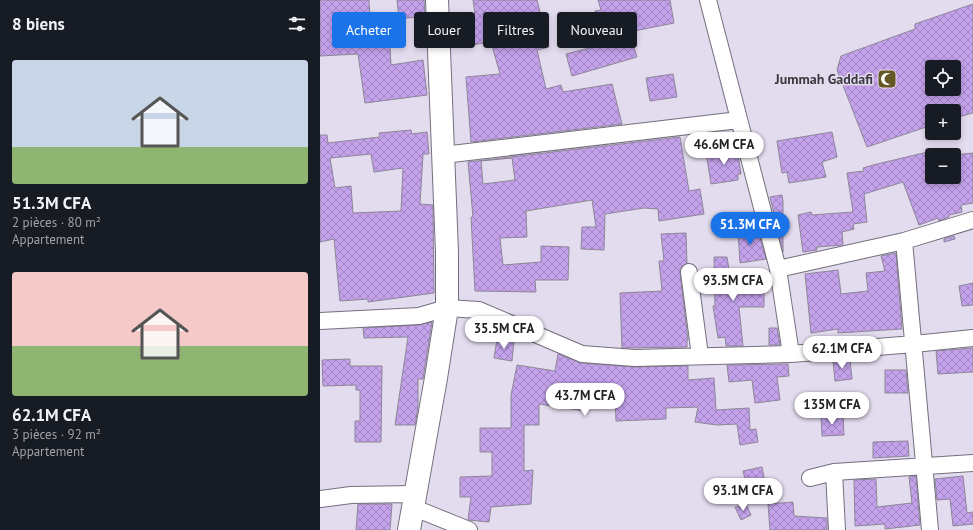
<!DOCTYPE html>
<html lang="fr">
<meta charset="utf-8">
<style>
body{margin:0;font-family:"PT Sans",sans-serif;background:#242831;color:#f1f3f6;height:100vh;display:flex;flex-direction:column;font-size:15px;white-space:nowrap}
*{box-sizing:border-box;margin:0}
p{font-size:13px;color:#9ea1a6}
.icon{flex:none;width:22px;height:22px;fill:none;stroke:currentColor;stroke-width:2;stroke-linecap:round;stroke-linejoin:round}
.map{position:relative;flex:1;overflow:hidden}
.side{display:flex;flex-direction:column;background:#171b24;width:320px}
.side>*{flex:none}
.top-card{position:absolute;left:12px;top:12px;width:380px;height:36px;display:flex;gap:8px}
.buttons{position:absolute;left:605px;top:60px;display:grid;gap:8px}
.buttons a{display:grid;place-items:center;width:36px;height:36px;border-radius:4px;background:#171b24;box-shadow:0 2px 6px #0003;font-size:20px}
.price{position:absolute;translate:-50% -34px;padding:0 9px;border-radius:14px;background:#fff;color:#222;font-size:13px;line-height:26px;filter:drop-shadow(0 1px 2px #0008)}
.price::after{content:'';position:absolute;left:50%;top:24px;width:12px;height:9px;margin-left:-6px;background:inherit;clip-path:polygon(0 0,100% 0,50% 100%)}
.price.current{background:#1a73e8;color:#fff}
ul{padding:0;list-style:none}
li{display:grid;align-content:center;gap:8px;height:212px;padding:0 12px}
li span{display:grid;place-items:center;height:124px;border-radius:4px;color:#555}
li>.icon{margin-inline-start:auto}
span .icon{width:72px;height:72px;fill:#fffc;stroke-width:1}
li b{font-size:17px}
h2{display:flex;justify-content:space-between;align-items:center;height:48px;padding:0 12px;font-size:17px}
.chip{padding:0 14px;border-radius:4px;background:#171b24;box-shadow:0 2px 6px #0003;font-size:14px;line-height:36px}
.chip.current{background:#1a73e8;color:#fff}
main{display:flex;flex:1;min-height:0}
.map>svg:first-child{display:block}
.building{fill:url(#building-cross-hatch);stroke:#8d8697;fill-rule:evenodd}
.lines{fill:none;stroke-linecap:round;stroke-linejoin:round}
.street-casing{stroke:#756e7e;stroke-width:18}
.secondary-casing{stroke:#756e7e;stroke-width:24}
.street{stroke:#fff;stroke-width:16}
.secondary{stroke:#fff;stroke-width:22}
.labels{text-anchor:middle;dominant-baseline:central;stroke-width:3;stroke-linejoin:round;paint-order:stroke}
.poi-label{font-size:14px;font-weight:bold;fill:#3c3941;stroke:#e3dbee;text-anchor:end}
</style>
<main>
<section class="side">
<h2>8 biens<svg class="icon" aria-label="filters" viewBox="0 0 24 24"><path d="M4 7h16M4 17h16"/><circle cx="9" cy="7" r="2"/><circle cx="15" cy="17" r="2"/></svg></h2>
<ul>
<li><span style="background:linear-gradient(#c9d6e8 70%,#8fb573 0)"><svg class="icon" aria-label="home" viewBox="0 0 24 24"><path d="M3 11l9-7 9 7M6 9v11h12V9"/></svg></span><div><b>51.3M CFA</b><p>2 pièces · 80 m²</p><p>Appartement</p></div></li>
<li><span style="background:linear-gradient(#f6c9c9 60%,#8fb573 0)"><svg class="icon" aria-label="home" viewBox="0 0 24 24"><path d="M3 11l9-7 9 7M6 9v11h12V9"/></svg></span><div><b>62.1M CFA</b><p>3 pièces · 92 m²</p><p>Appartement</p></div></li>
</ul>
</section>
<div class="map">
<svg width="653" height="530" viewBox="0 0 653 530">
<defs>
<pattern id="building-cross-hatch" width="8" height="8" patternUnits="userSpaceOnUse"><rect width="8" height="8" fill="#c4a2ec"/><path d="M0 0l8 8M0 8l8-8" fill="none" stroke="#a085c1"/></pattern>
</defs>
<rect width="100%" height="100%" fill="#e3dbee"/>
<path class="building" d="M 0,0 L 49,0 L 51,32 L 69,30 L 71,65 L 103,60 L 107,95 L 45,103 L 38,54 L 0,56 Z
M 77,0 L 104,0 L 105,16 L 79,19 Z
M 153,0 L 217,0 L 229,47 L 217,50 L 226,89 L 241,85 L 243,92 L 292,84 L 302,124 L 151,142 L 146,77 L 180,74 L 171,42 L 151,45 L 147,15 L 155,14 Z
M 278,0 L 350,0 L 354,23 L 309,32 L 317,57 L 252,76 L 246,54 L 285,44 L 275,11 L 281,10 Z
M 653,4 L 653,113 L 638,117 L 636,111 L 612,111 L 612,125 L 547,147 L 517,70 L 521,56 L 595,29 L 595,24 ZM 612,67 L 634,67 L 634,89 L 612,89 Z
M 353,74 L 357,97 L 330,101 L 326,78 Z
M 91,130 L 92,134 L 107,132 L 109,154 L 103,154 L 100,204 L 113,205 L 114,293 L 55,301 L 48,302 L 48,299 L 20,301 L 14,239 L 0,242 L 0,135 L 7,135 L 8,143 L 60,137 L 59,133 ZM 51,154 L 54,172 L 83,168 L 81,211 L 33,213 L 31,186 L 15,188 L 10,158 Z
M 512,132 L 517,157 L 502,162 L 506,177 L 469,183 L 467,172 L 462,173 L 457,141 Z
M 360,137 L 369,191 L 380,189 L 384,214 L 339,221 L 338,209 L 324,208 L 285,214 L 284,250 L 261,249 L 262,227 L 276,227 L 272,200 L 206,211 L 207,237 L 180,238 L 183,265 L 221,262 L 221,246 L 249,247 L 248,280 L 215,280 L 216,292 L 155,291 L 151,217 L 153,217 L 148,162 ZM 192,158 L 195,180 L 163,184 L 161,161 Z
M 417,148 L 421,174 L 418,174 L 418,180 L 391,184 L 386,152 Z
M 612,151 L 612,177 L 634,177 L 634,155 L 653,153 L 653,203 L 641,205 L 642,212 L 629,215 L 629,217 L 619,221 L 618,218 L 599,225 L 583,182 L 544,194 L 547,222 L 533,224 L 534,229 L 522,232 L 523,245 L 497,247 L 497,250 L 483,252 L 478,215 L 491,212 L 492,215 L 533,212 L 527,173 L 544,171 L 543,168 L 553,165 Z
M 462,195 L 463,202 L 463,252 L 450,197 Z
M 438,230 L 446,259 L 420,263 L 418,231 Z
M 366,233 L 367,263 L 360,268 L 360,273 L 368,340 L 367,340 L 367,347 L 302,348 L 300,293 L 342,291 L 339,261 L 344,261 L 341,234 Z
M 634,236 L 635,239 L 624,242 L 624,239 Z
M 576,253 L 582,329 L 518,333 L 518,329 L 491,333 L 485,274 L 518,270 L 521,294 L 548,291 L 546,273 L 565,271 L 561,256 Z
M 394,257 L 407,257 L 411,282 L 444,279 L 444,307 L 419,307 L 423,346 L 406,346 L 405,337 L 398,338 L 393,306 L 395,306 Z
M 653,283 L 653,305 L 642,306 L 639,286 Z
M 154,319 L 179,329 L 180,334 L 157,338 Z
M 112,322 L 103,379 L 98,379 L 98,407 L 95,425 L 75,425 L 88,337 L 44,338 L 43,328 L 99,325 Z
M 449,328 L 457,328 L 460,345 L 449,345 Z
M 177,339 L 194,341 L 192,361 L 174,358 Z
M 653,348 L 653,372 L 618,374 L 616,351 Z
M 238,354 L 261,363 L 314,367 L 368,366 L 368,380 L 394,378 L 396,410 L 429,408 L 430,430 L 436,429 L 438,442 L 420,445 L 417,424 L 397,425 L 375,422 L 378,407 L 346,408 L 346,419 L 296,421 L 295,398 L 267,399 L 265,411 L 219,404 L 219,425 L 204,425 L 204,471 L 213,470 L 211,504 L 171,507 L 169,522 L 148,520 L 151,497 L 140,497 L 140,477 L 172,476 L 172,452 L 160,452 L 160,428 L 191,428 L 191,395 L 197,365 L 235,371 Z
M 30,359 L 30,366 L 62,366 L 61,442 L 35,442 L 35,421 L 40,421 L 40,390 L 36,390 L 36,385 L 3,386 L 2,360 Z
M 530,359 L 532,379 L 515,381 L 513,361 Z
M 468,364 L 469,376 L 457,377 L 460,400 L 435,403 L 432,380 L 409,382 L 407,365 Z
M 565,370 L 586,370 L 588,393 L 565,393 Z
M 523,415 L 524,435 L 502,436 L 501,416 Z
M 588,441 L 589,456 L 553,458 L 553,442 Z
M 442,467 L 445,483 L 427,487 L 423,471 Z
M 596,476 L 600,525 L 565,529 L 565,524 L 535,526 L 534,480 L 556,479 L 557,507 L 592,503 L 589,477 Z
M 643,476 L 647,513 L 653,512 L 653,524 L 633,526 L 630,499 L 617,500 L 615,479 Z
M 473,502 L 474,516 L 507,518 L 507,530 L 450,530 L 448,504 Z
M 38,504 L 72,504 L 70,530 L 36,530 Z
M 427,506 L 431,515 L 421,520 L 415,507 Z"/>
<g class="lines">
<g class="street-casing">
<path id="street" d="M 388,0 L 458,269 L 471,354
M 123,155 L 419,120
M 584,241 L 610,530
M 458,269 L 584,241 L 653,220
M 369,272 L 380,356
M 0,321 L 99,316 L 127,308 L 159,310 L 262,354 L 315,358 L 471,354 L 594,344 L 653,338
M 514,472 L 517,530
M 490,478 L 514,472 L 653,463
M 0,499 L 31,495 L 95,494
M 92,507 L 149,530"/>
</g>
<g class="secondary-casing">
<path id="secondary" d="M 89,530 L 116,378 L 127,308 L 127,252 L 117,0"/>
</g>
<use href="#street" class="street"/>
<use href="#secondary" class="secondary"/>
</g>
<defs>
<g id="mosque-square" transform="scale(1)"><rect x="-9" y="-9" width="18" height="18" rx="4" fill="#655825" stroke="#e3dbee"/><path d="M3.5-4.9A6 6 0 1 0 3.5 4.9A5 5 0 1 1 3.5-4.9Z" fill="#fff"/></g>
</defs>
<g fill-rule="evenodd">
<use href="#mosque-square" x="567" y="79"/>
</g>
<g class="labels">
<g class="poi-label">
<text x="553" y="79">Jummah Gaddafi</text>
</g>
</g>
</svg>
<div class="buttons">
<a><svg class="icon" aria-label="locate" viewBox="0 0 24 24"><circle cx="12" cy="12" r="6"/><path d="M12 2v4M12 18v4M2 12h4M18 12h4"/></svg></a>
<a>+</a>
<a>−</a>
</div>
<b class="price" style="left:404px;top:166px">46.6M CFA</b>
<b class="price current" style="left:430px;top:246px">51.3M CFA</b>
<b class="price" style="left:413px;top:302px">93.5M CFA</b>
<b class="price" style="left:184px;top:350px">35.5M CFA</b>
<b class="price" style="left:522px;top:370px">62.1M CFA</b>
<b class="price" style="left:265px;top:417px">43.7M CFA</b>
<b class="price" style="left:512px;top:426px">135M CFA</b>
<b class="price" style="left:423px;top:512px">93.1M CFA</b>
<div class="top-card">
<a class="chip current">Acheter</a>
<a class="chip">Louer</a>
<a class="chip">Filtres</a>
<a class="chip">Nouveau</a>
</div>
</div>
</main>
